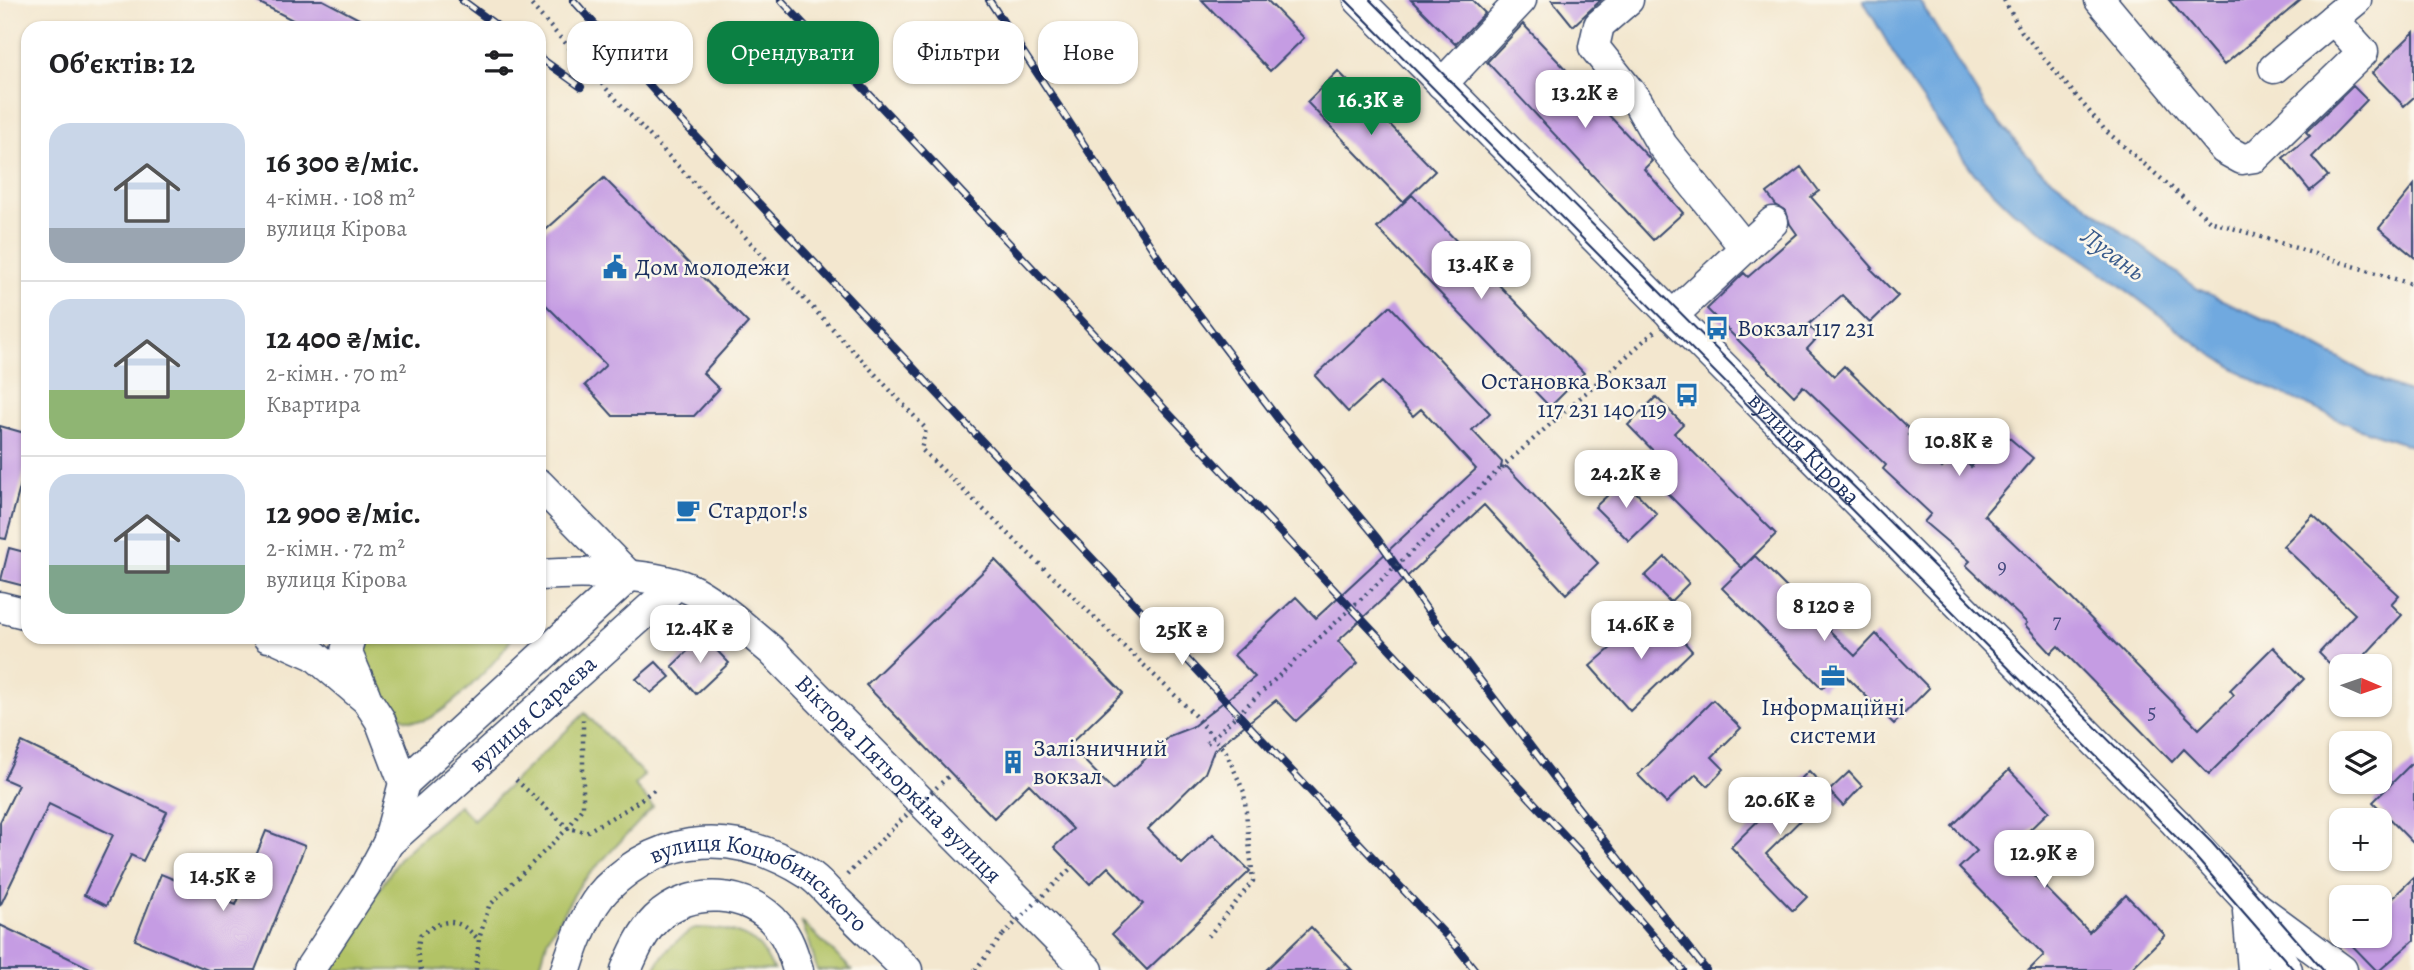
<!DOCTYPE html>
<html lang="uk">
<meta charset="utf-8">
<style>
body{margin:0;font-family:Alegreya,serif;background:#f6f6f6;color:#202124;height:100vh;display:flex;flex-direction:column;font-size:26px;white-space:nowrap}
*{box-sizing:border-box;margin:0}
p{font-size:23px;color:#757577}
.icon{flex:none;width:38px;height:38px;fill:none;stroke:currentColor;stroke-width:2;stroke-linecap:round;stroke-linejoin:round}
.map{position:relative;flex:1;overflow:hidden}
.side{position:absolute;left:21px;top:21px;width:525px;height:623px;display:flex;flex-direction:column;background:#fff;border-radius:21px;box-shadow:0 2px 5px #0004}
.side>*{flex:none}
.hud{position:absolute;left:567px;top:21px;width:665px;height:63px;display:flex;gap:14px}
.needle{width:46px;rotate:92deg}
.buttons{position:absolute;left:2329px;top:654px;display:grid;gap:14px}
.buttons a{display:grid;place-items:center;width:63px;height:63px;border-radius:14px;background:#fff;box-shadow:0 2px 5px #0004;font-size:35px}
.price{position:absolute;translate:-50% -60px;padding:0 16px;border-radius:14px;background:#fff;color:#222;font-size:23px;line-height:46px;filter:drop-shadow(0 2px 4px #0008)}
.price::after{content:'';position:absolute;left:50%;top:42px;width:21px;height:16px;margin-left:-10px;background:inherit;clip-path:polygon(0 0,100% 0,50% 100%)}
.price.selected{background:#0b8043;color:#fff}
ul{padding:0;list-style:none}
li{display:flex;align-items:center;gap:21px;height:175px;padding:0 28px}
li+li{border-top:2px solid #e0e0e0}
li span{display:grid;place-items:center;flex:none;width:196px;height:140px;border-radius:21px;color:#555}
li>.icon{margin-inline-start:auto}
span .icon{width:84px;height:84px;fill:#fffc;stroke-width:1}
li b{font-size:30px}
h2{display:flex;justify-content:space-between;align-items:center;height:84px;padding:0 28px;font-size:30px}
.tag{padding:0 24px;border-radius:21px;background:#fff;box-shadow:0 2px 5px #0004;font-size:24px;line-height:63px}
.tag.selected{background:#0b8043;color:#fff}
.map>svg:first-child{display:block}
.green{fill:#b2c366;stroke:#667962;stroke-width:2}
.water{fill:#6fa9df;stroke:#456c9e;stroke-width:2}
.building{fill:#c59ce3}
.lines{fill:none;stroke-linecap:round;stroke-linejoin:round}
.minor-casing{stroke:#3b4b6f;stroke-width:33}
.path{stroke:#3b4b6f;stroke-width:4.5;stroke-dasharray:2 5;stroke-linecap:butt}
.minor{stroke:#fff;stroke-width:30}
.tram{stroke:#1b2f5e;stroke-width:2}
.rail-casing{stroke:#1b2f5e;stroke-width:8}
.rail{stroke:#fbf7ec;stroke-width:5;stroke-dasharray:16;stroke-linecap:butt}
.path-bridge{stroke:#3b4b6f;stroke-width:4.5;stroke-dasharray:2 5;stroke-linecap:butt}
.labels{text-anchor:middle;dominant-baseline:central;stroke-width:5;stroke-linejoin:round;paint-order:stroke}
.number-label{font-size:21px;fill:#464a7f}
.poi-label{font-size:24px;fill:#1b2f5e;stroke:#fbf7ec;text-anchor:start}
.street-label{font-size:24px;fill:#1b2f5e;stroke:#fbf7ec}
.water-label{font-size:26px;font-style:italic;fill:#385a8b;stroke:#fbf7ec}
</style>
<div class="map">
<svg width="2414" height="970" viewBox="0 0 2414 970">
<rect width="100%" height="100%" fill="#fbf7ec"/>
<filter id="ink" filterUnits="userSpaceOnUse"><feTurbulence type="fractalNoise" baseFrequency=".0143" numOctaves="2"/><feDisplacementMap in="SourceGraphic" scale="14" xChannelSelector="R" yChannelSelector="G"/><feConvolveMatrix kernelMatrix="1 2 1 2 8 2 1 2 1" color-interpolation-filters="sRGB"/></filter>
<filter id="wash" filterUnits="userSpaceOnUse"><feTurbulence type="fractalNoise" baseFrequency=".00686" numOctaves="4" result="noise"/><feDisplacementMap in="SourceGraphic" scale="28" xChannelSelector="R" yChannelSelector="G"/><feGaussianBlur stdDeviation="1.57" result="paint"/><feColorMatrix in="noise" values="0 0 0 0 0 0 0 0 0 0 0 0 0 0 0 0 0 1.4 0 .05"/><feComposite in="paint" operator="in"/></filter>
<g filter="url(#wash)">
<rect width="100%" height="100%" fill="#f3e7cf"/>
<path class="green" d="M 367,637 L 512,637 C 504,656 439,722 419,721 C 414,721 407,720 403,718 C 395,714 365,671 362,662 C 359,653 362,644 367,637 Z
M 585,713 L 644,775 L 635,785 L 653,807 L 581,883 L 548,938 L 539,970 L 328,970 L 400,857 L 459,805 L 473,820 Z
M 801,921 L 852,970 L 817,970 L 810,944 Z
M 695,928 C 715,928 744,930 759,946 C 765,952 769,963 774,970 L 654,970 C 664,950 677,940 695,928 Z"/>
<path class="water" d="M 1863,0 L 1919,0 L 1985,106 L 2039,169 L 2198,289 L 2277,325 L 2384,383 L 2414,394 L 2414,447 L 2355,427 L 2259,383 L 2205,350 L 2113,280 L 2013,211 L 1974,173 L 1949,138 L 1910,82 Z"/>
<g id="blocks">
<path class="building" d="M 254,0 L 323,0 L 376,28 L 308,28 Z
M 1202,0 L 1267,0 L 1304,38 L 1270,71 Z
M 1411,0 L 1472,0 L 1485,13 L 1455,44 Z
M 1552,0 L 1601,0 L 1573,26 Z
M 2169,0 L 2301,0 L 2224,65 Z
M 1523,24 L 1652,161 L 1644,169 L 1683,213 L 1653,240 L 1487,62 Z
M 2414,32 L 2414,97 L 2404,106 L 2372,73 Z
M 1338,71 L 1435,171 L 1403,202 L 1307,102 Z
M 2353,86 L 2367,100 L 2312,157 L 2328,176 L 2310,191 L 2283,158 L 2310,136 L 2306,132 Z
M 1801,167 L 1819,191 L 1811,197 L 1873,268 L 1871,269 L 1898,296 L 1870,323 L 1842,295 L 1808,325 L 1819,336 L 1807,349 L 1834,376 L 1844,366 L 1911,431 L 1908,435 L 1942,468 L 1957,453 L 1971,467 L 2001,431 L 2033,458 L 1984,515 L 2062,589 L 2199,729 L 2234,695 L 2230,690 L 2273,647 L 2304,679 L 2209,774 L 2184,749 L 2172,762 L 2058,646 L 2051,653 L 2025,625 L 2027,623 L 1966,565 L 1970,561 L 1924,522 L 1931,514 L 1883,469 L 1886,465 L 1803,386 L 1794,396 L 1707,309 L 1744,273 L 1748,277 L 1797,234 L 1790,224 L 1786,211 L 1776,205 L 1767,193 Z
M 604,178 L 748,323 L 703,373 L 719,389 L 694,416 L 613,416 L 585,385 L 606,365 L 539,298 L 539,236 Z
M 2414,185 L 2414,257 L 2379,228 Z
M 1412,195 L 1584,373 L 1550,407 L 1377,228 Z
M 1390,306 L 1490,413 L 1472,430 L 1502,462 L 1501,468 L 1507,467 L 1598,563 L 1566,594 L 1484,505 L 1338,641 L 1358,663 L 1296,721 L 1276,700 L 1214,750 L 1205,773 L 1148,829 L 1182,864 L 1213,834 L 1250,871 L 1147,970 L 1112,934 L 1143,904 L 1108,867 L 1090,884 L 1054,847 L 1073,829 L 1029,784 L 994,818 L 866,685 L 995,560 L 1123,693 L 1069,745 L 1113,790 L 1169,736 L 1192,727 L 1255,677 L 1234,655 L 1296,597 L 1316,618 L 1476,469 L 1421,409 L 1413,416 L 1381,382 L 1348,412 L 1315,376 Z
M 1656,397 L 1683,424 L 1674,433 L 1776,534 L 1742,568 L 1661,487 L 1675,473 L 1628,425 Z
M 0,426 L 28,434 L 28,458 L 6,539 L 0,538 Z
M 1624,480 L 1657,514 L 1629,541 L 1595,507 Z
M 2313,515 L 2399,595 L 2391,604 L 2402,615 L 2354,667 L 2333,667 L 2319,653 L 2355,614 L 2283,546 Z
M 9,548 L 28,553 L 28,587 L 1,580 Z
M 1755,556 L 1855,656 L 1876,634 L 1929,688 L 1894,724 L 1840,670 L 1822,688 L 1722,588 Z
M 1665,557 L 1689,583 L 1670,602 L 1645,576 Z
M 1658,612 L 1692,651 L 1630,711 L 1590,666 L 1628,633 L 1631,636 Z
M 703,636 L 729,663 L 696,694 L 672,666 Z
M 656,662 L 670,677 L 651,693 L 636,679 Z
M 1713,700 L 1741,728 L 1712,757 L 1724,769 L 1708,786 L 1696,774 L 1666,803 L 1638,775 Z
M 22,742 L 167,812 L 143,861 L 131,855 L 106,906 L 84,895 L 113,835 L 49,804 L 0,906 L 0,822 L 18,785 L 4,779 Z
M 2414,761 L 2414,844 L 2373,802 Z
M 2009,770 L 2049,811 L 2009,850 L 2089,932 L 2126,895 L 2165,935 L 2130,970 L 2029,970 L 2044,955 L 1959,868 L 1977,851 L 1952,826 Z
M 1809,771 L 1829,792 L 1766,854 L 1807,897 L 1793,911 L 1731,847 Z
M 1849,772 L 1862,786 L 1843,806 L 1829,791 Z
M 266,831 L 305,846 L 255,970 L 208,970 L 135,940 L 161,874 L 236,905 Z
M 2414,877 L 2414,940 L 2380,970 L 2376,970 L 2343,936 L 2380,936 L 2380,910 Z
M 0,925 L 94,970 L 0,970 Z
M 1311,927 L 1352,970 L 1266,970 Z"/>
</g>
</g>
<g filter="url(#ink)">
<use href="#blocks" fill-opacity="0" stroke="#3b4b6f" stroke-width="2"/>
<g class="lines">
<g class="minor-casing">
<g id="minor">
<path id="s1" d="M 1359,0 L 2175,822 L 2247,900 L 2342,970"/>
<path d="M 1628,0 L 1599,25 L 1594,47 L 1637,101 L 1662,145 L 1745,248"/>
<path d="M 2100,0 L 2224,149 L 2242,159 L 2255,157 L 2363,52 L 2333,19"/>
<path d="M 2274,68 L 2356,0"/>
<path d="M 1442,84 L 1521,0"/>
<path d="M 1672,316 L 1773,222"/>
<path id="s2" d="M 539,575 C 578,572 660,572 694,591 C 721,606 747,630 771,650 L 1088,970"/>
<path d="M 0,607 L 28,614"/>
<path d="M 268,637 L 274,637 L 314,655 L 367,700 L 380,720 L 404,783 L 388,843 L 366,884 L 309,970"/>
<path d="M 350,637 L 346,651 L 365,695"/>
<path d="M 404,783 L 629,576 L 539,484"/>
<path id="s3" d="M 388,843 L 676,585"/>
<path d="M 2252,910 L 2287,970"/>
<path d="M 2248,911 L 2253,970"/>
<path id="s4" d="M 566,970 C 574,944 587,909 606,889 C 665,830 739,830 807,873 C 819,880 828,893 838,902 C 861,925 884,947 907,970"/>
<path d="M 626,970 C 634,952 642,933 656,919 C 689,886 750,890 778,926 C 789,939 793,954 798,970"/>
</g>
</g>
<path class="path" d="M 527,0 C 655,147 794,285 926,429 L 921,449 L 1187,707 L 1226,752 L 1244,792 L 1253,881 L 1208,937
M 2004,0 L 2022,32 L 2105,130 L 2210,221 L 2414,285
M 1501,468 L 1655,331
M 516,780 L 568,828 L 583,807 L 583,715
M 847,875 L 895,826
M 421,970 L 417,951 L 420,935 C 445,918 456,916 478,939
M 476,970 L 479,939 L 489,906 L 568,828 L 586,832 L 627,809 L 657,788
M 975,970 L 1003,935"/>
<use href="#minor" class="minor"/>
<path class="tram" d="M 1346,0 L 2191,852 L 2294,970
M 1370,0 L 1764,397 L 2212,843 L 2323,970"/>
<g class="rail-casing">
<path id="rail" d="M 462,0 L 500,28
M 573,0 L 676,115 L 1456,946 L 1475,970
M 781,0 L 1584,856 L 1683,970
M 989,0 L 1173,280 L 1279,420 L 1377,538 L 1432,617 L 1557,781 L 1706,970
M 539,57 L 581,87"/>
</g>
<use href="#rail" class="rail"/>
<path class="path-bridge" d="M 1207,743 L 1501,468
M 895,826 L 951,774
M 1003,935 L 1073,866"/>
</g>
</g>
<defs>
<g id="civic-bare" transform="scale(1.89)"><path d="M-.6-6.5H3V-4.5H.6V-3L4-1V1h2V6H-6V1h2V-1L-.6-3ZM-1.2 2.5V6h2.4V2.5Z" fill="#1f6fb2" stroke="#fbf7ec" stroke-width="2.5" paint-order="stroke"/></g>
<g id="bus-bare" transform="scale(1.89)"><path d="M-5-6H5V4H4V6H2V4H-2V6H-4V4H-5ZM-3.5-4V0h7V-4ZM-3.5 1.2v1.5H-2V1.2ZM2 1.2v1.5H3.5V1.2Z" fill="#1f6fb2" stroke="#fbf7ec" stroke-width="2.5" paint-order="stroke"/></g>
<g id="cafe-bare" transform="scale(1.89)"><path d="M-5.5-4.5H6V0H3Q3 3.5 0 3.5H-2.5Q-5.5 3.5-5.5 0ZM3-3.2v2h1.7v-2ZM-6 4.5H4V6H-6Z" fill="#1f6fb2" stroke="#fbf7ec" stroke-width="2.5" paint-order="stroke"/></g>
<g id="office-bare" transform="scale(1.89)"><path d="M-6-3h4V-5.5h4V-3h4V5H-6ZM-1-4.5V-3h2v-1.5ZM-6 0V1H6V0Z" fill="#1f6fb2" stroke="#fbf7ec" stroke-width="2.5" paint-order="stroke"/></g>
<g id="building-bare" transform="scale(1.89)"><path d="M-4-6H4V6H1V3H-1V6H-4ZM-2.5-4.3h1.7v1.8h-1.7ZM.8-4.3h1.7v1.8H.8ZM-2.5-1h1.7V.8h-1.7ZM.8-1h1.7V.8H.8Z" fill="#1f6fb2" stroke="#fbf7ec" stroke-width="2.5" paint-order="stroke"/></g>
</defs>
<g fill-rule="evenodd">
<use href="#civic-bare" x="615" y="267"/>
<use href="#bus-bare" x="1717" y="328"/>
<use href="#bus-bare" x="1687" y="395"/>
<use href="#cafe-bare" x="688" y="510"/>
<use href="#office-bare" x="1833" y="676"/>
<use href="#building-bare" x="1013" y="762"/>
</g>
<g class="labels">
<g class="number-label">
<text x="2002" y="566">9</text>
<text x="2057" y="621">7</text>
<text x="2152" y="712">5</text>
</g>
<g class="poi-label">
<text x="635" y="267">Дом молодежи</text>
<text x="1737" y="328">Вокзал 117 231</text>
<text x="1667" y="381" text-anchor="end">Остановка Вокзал<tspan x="1667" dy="28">117 231 140 119</tspan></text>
<text x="708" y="510">Стардог!s</text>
<text x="1833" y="707" text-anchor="middle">Інформаційні<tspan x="1833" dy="28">системи</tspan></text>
<text x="1033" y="748">Залізничний<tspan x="1033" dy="28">вокзал</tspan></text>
</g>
<g class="street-label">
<text stroke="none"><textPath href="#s1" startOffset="632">вулиця Кірова</textPath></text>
<text stroke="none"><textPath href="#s3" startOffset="194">вулиця Сараєва</textPath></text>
<text stroke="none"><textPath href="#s2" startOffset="436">Віктора Пятьоркіна вулиця</textPath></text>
<text stroke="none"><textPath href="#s4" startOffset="268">вулиця Коцюбинського</textPath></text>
</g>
<g class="water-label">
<text transform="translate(2113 254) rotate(36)">Лугань</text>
</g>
</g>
</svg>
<div class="buttons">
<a><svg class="needle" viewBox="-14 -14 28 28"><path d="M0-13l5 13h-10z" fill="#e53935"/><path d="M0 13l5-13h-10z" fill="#757577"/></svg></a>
<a><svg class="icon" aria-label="layers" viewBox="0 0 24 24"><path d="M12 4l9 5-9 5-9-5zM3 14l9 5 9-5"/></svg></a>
<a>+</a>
<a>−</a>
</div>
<b class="price" style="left:1585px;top:130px">13.2K ₴</b>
<b class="price selected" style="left:1371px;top:137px">16.3K ₴</b>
<b class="price" style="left:1481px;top:301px">13.4K ₴</b>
<b class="price" style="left:1959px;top:478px">10.8K ₴</b>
<b class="price" style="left:1626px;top:510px">24.2K ₴</b>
<b class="price" style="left:1824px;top:643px">8 120 ₴</b>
<b class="price" style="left:1641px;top:661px">14.6K ₴</b>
<b class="price" style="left:700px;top:665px">12.4K ₴</b>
<b class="price" style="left:1182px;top:667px">25K ₴</b>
<b class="price" style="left:1780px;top:837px">20.6K ₴</b>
<b class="price" style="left:2044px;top:890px">12.9K ₴</b>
<b class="price" style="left:223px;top:913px">14.5K ₴</b>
<div class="hud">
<a class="tag">Купити</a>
<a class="tag selected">Орендувати</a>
<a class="tag">Фільтри</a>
<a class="tag">Нове</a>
</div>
<section class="side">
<h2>Об’єктів: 12<svg class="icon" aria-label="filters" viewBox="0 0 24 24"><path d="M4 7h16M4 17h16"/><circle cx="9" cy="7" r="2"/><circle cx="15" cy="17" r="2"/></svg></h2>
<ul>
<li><span style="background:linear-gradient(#c9d6e8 75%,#9aa5b1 0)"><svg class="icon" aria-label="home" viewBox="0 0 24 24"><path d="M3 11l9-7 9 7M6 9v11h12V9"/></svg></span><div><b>16 300 ₴/міс.</b><p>4-кімн. · 108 m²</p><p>вулиця Кірова</p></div></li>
<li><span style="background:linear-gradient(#c9d6e8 65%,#8fb573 0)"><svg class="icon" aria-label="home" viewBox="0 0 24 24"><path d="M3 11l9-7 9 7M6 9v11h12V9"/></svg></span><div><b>12 400 ₴/міс.</b><p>2-кімн. · 70 m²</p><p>Квартира</p></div></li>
<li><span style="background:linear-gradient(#c9d6e8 65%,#7fa58c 0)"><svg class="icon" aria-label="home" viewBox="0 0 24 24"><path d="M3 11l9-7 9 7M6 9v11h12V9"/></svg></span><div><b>12 900 ₴/міс.</b><p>2-кімн. · 72 m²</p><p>вулиця Кірова</p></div></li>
</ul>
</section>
</div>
